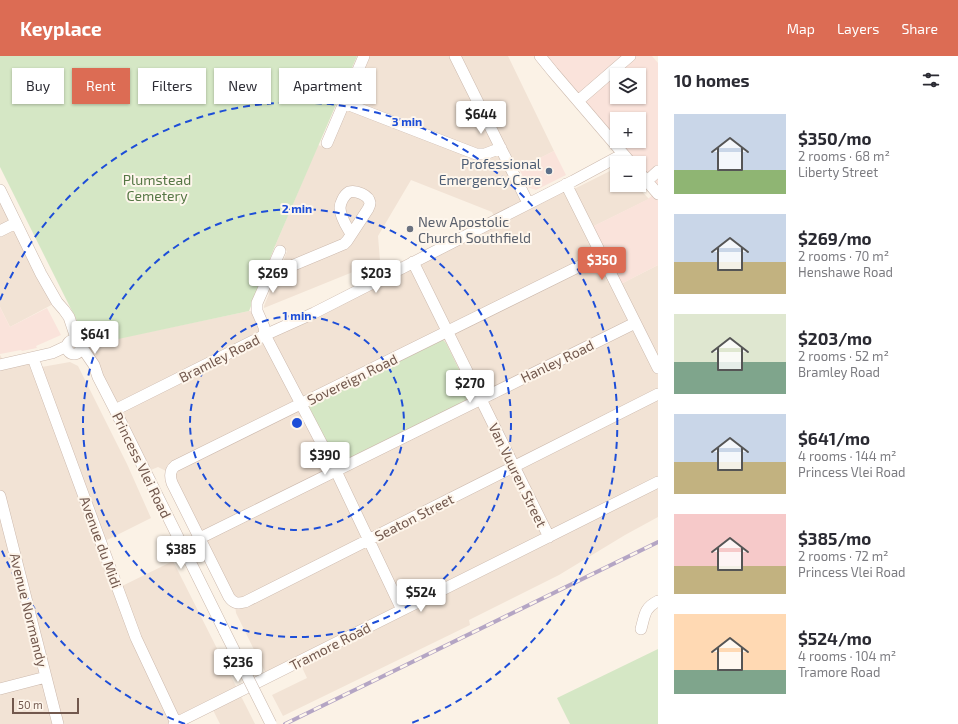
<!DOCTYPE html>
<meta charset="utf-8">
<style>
body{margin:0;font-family:"Exo 2",sans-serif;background:#f2f2f3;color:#2b2b33;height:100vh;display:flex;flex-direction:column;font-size:15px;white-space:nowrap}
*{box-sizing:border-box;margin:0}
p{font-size:13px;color:#7c7c81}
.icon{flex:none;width:22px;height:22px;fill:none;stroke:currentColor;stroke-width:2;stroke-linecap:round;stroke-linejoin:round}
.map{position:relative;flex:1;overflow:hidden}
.details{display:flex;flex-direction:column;background:#fff;width:300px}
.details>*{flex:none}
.guide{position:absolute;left:12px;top:12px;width:380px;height:36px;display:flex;gap:8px}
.tools{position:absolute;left:610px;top:12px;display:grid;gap:8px}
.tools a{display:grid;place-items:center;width:36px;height:36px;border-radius:0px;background:#fff;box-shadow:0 1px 3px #0004;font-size:20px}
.scale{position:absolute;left:12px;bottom:10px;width:67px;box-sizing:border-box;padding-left:4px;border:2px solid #72584d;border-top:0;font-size:11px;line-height:14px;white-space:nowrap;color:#72584d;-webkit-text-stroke:3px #fef6ec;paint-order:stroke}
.price{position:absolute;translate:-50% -34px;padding:0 9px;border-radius:4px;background:#fff;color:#222;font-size:13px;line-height:26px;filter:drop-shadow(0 1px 2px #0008)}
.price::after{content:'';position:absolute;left:50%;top:24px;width:12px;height:9px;margin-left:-6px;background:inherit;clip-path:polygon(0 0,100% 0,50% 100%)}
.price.active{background:#dc6c54;color:#fff}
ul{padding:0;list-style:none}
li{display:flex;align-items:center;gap:12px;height:100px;padding:0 16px}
li span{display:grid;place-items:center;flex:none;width:112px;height:80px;border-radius:0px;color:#555}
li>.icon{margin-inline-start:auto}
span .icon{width:48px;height:48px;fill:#fffc;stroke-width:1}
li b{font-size:17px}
h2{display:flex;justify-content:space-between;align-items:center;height:48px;padding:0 16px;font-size:17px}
.pill{padding:0 14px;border-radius:0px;background:#fff;box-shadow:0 1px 3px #0004;font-size:14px;line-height:36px}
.pill.active{background:#dc6c54;color:#fff}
header{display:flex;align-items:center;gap:24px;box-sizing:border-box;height:56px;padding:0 20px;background:#dc6c54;color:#fff}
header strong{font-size:19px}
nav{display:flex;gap:22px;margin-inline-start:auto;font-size:14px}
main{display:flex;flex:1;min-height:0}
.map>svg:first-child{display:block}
.residential{fill:#f2e3d5}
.commercial{fill:#fae3db;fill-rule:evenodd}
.green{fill:#d5e7c5}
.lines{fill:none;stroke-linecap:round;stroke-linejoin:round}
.minor-casing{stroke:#ccb9ad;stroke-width:12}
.minor{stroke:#fff;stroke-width:11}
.rail-casing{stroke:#b4a5c4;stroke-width:4}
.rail{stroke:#fef6ec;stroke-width:2.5;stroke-dasharray:8;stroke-linecap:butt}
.minor-bridge-casing{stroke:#ccb9ad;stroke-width:12;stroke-linecap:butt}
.minor-bridge{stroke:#fff;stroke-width:11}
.ring{fill:none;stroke:#1d4ed8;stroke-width:2;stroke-dasharray:7 5}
.service-dot{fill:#5c6f8a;stroke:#fef6ec;stroke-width:1.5}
.worship-dot{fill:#6b7280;stroke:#fef6ec;stroke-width:1.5}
.labels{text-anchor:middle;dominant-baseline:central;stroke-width:4;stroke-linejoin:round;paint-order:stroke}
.service-label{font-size:14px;fill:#4e5e75;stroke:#fef6ec;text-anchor:end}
.park-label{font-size:14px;fill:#567745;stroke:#fef6ec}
.worship-label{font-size:14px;fill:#5b616d;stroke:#fef6ec;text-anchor:start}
.street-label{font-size:14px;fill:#72584d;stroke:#fef6ec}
.centre{fill:#1d4ed8;stroke:#fef6ec;stroke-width:2}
.ring-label{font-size:12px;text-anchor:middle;font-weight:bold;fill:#1d4ed8;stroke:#fef6ec;stroke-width:4;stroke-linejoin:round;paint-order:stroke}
</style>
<header>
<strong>Keyplace</strong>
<nav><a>Map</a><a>Layers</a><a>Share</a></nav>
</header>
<main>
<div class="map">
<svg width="658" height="668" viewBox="0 0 658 668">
<rect width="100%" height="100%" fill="#fbf2e6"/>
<path class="residential" d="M 363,0 L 508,0 L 554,95 L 512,116 L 529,148 L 566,129 L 570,135 L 614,113 L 617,113 L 617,129 L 636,129 L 649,143 L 588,173 L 617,230 L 658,209 L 658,461 L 625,479 L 559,519 L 469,564 L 470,569 L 283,660 L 272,639 L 307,622 L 300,607 L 268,622 L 236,557 L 235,548 L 170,417 L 158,411 L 146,416 L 82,290 L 249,255 L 256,255 L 265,279 L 496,164 L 492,156 L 411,124 L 378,180 L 380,205 L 264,252 L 264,250 L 273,228 L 288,223 L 290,217 L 289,208 L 283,206 L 287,195 L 275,190 L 318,89 L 324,91 Z
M 0,135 L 57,246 L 10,271 L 0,251 Z
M 0,299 L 5,308 L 33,302 L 36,312 L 70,306 L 78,310 L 127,408 L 151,462 L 101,487 L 118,532 L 173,505 L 255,668 L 220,668 L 211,650 L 185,664 L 187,668 L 0,668 Z"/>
<path class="commercial" d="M 540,0 L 652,0 L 658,7 L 658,209 L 617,230 L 588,173 L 648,143 L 656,136 L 639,116 L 639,107 L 631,107 ZM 617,19 L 639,19 L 639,41 L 617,41 ZM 617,63 L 639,63 L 639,85 L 617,85 Z
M 554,95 L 566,119 L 536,134 L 527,131 L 519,112 Z
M 0,251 L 10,271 L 47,252 L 61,279 L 36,290 L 37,292 L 22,295 L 21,294 L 0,298 Z"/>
<path class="green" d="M 0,0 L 357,0 L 275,190 L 249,255 L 95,288 L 94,286 L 88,287 L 0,111 Z
M 441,284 L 443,284 L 446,287 L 469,334 C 469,339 467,343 463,347 L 340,407 L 337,407 L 309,351 L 309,349 Z
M 658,593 L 658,668 L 570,668 L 557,642 Z"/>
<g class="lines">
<g class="minor-casing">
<path id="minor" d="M 455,0 L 528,147
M 540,0 L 553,16 L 631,107
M 578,45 L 630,0
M 344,47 L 476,98 L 485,98 L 501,92
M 327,87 L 364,0
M 639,116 L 658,138
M 647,125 L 658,115
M 566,128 L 658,312
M 0,134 L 41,218 L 57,246 L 64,254 L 69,261 L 77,285
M 0,175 L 16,167
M 280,195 L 257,247 L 257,255 L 264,271 L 265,279 L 336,415 L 402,554
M 602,199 L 175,410 C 169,415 170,421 172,427 L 229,541 C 233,547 237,548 245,546 L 658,338
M 413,206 C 458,298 504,389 549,481
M 271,215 L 289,211 L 344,188 L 347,185 L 368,153 C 369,151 370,149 370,147 C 369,139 356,134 349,136 C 344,139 340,147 340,152 C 340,161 347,171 351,178
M67 291a7 7 0 1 1 14 0a7 7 0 1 1-14 0Z
M 81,290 L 94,309 L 98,321 L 115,354 L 225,576
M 33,302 L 136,582 L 176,667
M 0,309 L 52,297 L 67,290
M 115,354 L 265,279 L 314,257 L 573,125 L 623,98
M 0,440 L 58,668
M 200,482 L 635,267
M 641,573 C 645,559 644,552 658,545
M 0,633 L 46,621
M 174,668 L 658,426"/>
</g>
<use href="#minor" class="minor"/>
<g class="rail-casing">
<path id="rail" d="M 285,668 L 658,486"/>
</g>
<use href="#rail" class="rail"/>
<g class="minor-bridge-casing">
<path id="minor-bridge" d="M 225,576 L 271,668"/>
</g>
<use href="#minor-bridge" class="minor-bridge"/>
</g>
<g class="ring">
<circle cx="297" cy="367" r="107"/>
<circle cx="297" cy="367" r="214"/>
<path d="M185 668A321 321 0 0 1 0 490M0 244A321 321 0 1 1 409 668"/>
</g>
<circle class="service-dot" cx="549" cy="115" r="4"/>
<circle class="worship-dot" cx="410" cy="173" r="4"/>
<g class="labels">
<g class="service-label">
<text x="541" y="107">Professional<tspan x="541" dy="16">Emergency Care</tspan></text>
</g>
<g class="park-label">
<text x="157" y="123">Plumstead<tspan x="157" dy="16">Cemetery</tspan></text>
</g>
<g class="worship-label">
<text x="418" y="165">New Apostolic<tspan x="418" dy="16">Church Southfield</tspan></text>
</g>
<g class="street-label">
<text transform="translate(219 302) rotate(-27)">Bramley Road</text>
<text transform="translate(557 305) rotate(-26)">Hanley Road</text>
<text transform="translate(352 323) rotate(-26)">Sovereign Road</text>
<text transform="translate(142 409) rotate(64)">Princess Vlei Road</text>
<text transform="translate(518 419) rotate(64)">Van Vuuren Street</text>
<text transform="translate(414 461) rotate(-27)">Seaton Street</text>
<text transform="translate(101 486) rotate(70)">Avenue du Midi</text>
<text transform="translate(29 554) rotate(76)">Avenue Normandy</text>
<text transform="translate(330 590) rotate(-27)">Tramore Road</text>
</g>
</g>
<circle cx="297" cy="367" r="6" class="centre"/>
<g class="ring-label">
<text x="407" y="70">3 min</text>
<text x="297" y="157">2 min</text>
<text x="297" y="264">1 min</text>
</g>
</svg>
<div class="tools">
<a><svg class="icon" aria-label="layers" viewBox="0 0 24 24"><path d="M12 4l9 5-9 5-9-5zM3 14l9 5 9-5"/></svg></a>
<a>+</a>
<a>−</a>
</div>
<div class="scale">50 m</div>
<b class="price" style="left:481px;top:79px">$644</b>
<b class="price active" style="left:602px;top:225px">$350</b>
<b class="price" style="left:273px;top:238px">$269</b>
<b class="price" style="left:376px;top:238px">$203</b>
<b class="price" style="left:95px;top:299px">$641</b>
<b class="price" style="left:470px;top:348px">$270</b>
<b class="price" style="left:325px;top:420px">$390</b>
<b class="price" style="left:181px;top:514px">$385</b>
<b class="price" style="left:421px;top:557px">$524</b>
<b class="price" style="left:238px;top:627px">$236</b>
<div class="guide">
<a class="pill">Buy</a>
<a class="pill active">Rent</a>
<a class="pill">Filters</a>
<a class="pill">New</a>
<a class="pill">Apartment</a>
</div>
</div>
<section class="details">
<h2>10 homes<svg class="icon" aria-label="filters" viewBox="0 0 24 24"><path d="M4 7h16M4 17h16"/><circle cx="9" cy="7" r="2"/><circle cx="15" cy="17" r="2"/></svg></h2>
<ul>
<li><span style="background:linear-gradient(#c9d6e8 70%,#8fb573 0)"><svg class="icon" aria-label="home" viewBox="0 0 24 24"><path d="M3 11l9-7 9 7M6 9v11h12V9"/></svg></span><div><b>$350/mo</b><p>2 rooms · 68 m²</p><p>Liberty Street</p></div></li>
<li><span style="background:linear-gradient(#c9d6e8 60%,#c2b280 0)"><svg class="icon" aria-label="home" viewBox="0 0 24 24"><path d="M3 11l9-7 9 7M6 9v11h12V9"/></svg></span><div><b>$269/mo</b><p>2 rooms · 70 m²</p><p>Henshawe Road</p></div></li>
<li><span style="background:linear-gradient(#dfe7d0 60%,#7fa58c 0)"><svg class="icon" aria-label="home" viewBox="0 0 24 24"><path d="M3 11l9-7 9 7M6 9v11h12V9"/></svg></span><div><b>$203/mo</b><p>2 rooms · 52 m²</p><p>Bramley Road</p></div></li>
<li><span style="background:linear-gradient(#c9d6e8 60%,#c2b280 0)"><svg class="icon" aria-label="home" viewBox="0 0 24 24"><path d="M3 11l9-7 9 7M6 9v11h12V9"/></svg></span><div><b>$641/mo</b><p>4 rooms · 144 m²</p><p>Princess Vlei Road</p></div></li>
<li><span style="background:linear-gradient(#f6c9c9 65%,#c2b280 0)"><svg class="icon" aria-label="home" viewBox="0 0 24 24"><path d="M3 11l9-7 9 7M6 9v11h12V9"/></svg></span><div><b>$385/mo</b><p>2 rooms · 72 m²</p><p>Princess Vlei Road</p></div></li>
<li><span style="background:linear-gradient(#ffd9b3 70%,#7fa58c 0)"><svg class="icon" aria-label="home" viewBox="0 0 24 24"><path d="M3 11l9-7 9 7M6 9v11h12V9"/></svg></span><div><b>$524/mo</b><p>4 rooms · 104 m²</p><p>Tramore Road</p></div></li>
</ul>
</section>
</main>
